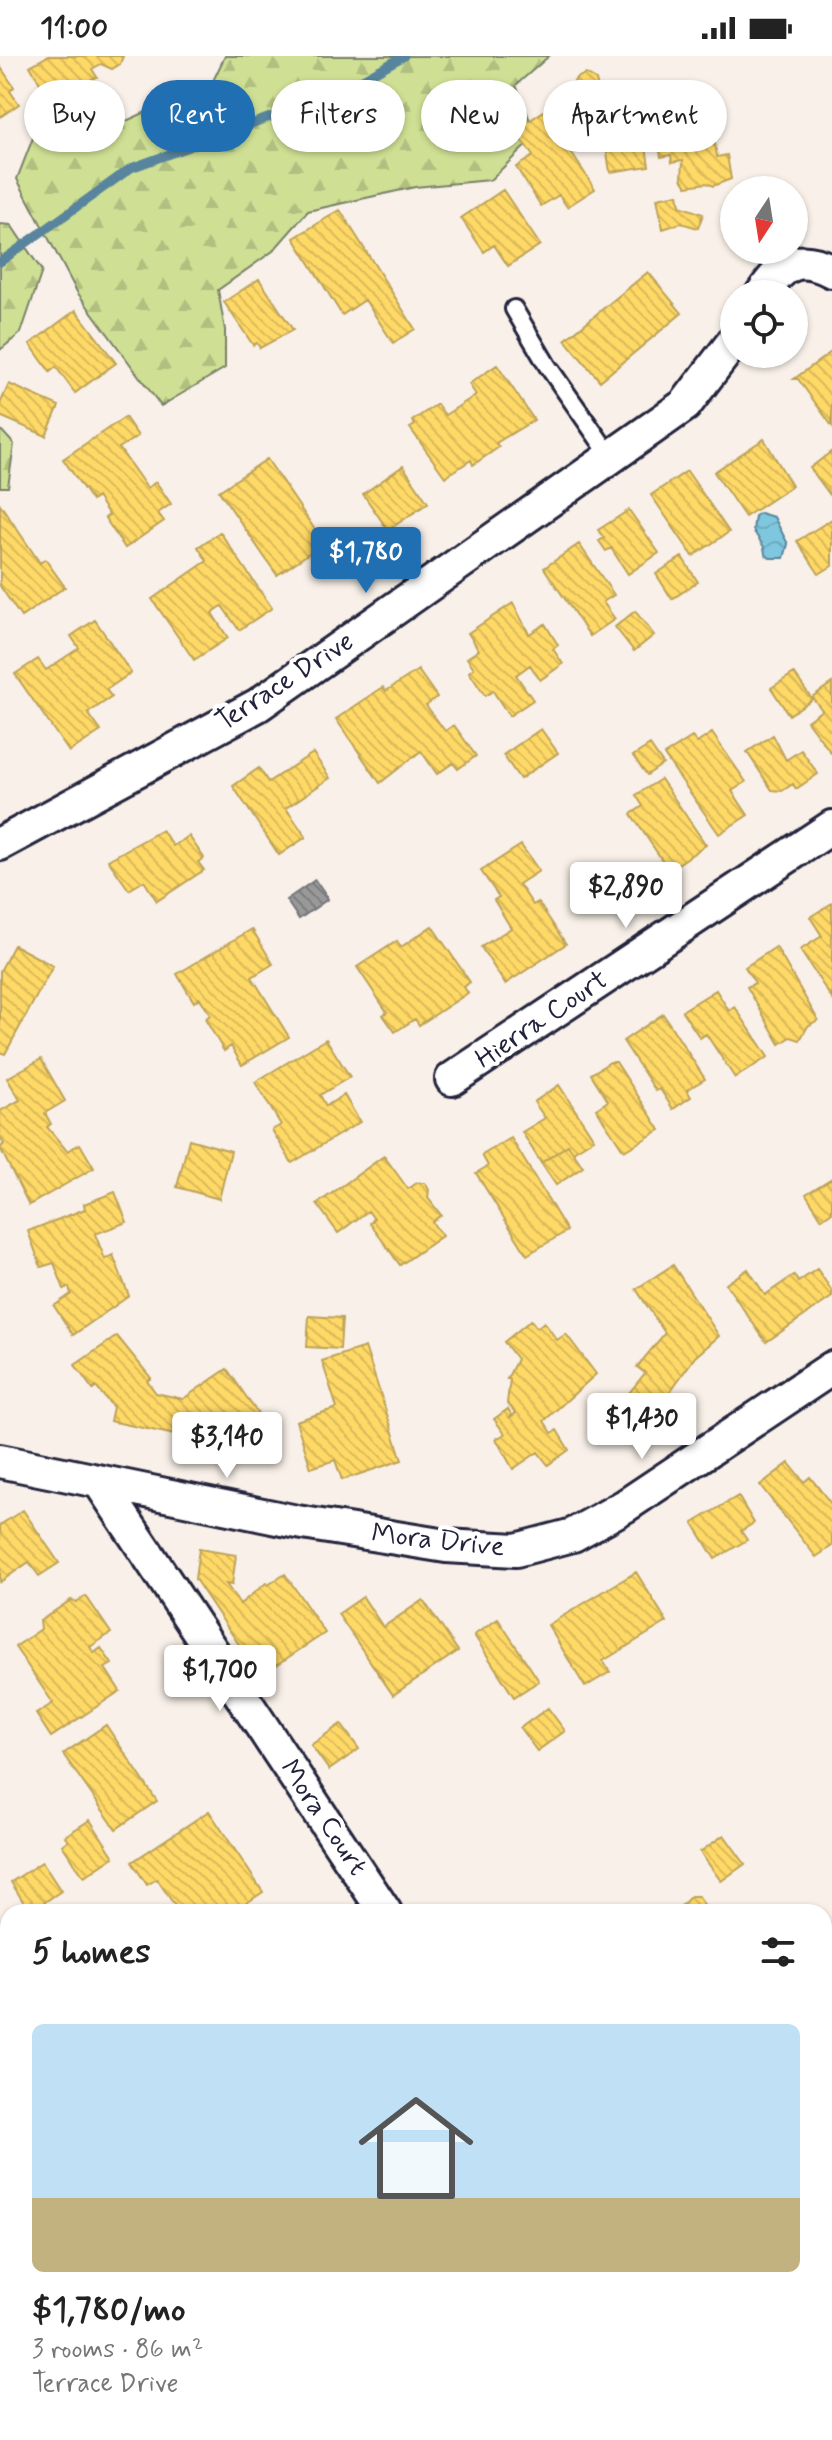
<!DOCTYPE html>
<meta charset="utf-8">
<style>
body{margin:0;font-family:Mynerve,sans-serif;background:#f6f6f6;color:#222;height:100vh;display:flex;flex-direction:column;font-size:30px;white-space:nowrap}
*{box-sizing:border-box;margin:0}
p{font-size:26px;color:#767676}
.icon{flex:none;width:44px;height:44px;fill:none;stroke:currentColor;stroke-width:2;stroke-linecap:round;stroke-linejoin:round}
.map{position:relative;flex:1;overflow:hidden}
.drawer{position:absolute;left:0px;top:1848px;width:832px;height:536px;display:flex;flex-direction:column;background:#fff;border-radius:24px 24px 0 0;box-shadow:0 2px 6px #0004}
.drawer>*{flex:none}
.hud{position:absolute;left:24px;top:24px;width:784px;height:72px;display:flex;gap:16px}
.needle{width:52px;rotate:192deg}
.buttons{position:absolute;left:720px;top:120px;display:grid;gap:16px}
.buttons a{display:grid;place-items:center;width:88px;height:88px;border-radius:50%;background:#fff;box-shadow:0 2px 6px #0004;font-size:40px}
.price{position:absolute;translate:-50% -68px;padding:0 18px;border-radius:8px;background:#fff;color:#222;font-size:26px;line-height:52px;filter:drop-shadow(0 2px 4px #0008)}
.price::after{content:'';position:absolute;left:50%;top:48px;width:24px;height:18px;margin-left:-12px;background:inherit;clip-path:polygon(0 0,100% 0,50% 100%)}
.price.selected{background:#1f6fb2;color:#fff}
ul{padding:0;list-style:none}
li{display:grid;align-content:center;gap:16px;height:424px;padding:0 32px}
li+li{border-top:2px solid #e0e0e0}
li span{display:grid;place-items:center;height:248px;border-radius:12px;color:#555}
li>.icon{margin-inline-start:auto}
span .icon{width:144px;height:144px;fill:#fffc;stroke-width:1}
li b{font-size:34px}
h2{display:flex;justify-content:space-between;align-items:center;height:96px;padding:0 32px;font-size:34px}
.tag{padding:0 28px;border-radius:36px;background:#fff;box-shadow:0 2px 6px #0004;font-size:28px;line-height:72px}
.tag.selected{background:#1f6fb2;color:#fff}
.status{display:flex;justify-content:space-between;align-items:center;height:56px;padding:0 40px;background:#fff;direction:ltr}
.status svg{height:22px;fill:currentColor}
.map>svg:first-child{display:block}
.grass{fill:#cfe094;stroke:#788168;stroke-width:2}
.forest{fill:url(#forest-firs);stroke:#788168;stroke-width:2}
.water{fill:url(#water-waves);stroke:#59859d;stroke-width:2}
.homes{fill:url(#homes-back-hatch);stroke:#bda259;stroke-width:2}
.industry{fill:url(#industry-back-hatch);stroke:#75757d;stroke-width:2}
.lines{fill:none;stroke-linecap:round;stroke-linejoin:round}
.stream{stroke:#59859d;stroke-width:9}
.lane-casing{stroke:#22223b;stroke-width:22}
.street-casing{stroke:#22223b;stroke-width:38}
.lane{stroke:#fff;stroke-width:16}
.street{stroke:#fff;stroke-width:32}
.labels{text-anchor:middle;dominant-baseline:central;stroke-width:8;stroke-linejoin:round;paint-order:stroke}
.street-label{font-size:28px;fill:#22223b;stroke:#fff}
</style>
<div class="status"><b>11:00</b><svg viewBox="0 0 49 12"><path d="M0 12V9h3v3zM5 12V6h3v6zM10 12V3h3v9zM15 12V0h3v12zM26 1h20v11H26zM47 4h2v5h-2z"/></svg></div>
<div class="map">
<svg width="832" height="2384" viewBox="0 0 832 2384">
<defs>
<pattern id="forest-firs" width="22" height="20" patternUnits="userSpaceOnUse" patternTransform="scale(2)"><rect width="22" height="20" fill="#cfe094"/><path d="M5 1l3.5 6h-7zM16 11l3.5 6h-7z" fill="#b1c080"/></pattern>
<pattern id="water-waves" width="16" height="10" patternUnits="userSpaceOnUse" patternTransform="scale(2)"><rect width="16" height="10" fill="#7ec7de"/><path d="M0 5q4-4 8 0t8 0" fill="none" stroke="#6dabbf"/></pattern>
<pattern id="homes-back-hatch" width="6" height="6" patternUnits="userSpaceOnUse" patternTransform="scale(2)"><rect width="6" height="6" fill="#ffd966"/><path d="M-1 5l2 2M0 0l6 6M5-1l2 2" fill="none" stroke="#daba59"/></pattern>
<pattern id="industry-back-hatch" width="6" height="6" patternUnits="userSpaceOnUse" patternTransform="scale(2)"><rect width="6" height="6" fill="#999"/><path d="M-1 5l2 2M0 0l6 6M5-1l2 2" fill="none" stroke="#7c7c7e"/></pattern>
</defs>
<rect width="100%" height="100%" fill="#f9f1e9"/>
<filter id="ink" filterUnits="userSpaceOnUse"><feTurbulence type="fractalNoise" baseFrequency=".0125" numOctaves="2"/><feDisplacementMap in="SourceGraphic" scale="16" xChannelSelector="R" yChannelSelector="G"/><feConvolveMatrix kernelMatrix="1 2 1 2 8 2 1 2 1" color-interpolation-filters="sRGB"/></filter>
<g filter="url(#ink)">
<path class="grass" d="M 832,2133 L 832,2384 L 460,2384 L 472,2376 L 824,2376 L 824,2138 Z"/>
<path class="forest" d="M 225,0 L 549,0 L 516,29 L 536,80 L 490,124 L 415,131 L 308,155 L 273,195 L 218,234 L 225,274 L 225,312 L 161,350 L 77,236 L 17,123 L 42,59 L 111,72 L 159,50 L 200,52 Z
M 0,168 L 11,169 L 42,215 L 21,277 L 0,294 Z
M 0,373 L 14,388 L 8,431 L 0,431 Z"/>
<path class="water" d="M 760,457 L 774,461 L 788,488 L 784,502 L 770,502 L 765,498 L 764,491 L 753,474 L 755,460 Z"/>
<path class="homes" d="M 48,0 L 123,0 L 120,8 L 112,13 L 101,8 L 92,13 L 97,21 L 49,43 L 30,10 Z
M 0,10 L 14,31 L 10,35 L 19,48 L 0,61 Z
M 586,18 L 596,24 L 599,38 L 606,37 L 608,47 L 639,42 L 642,59 L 663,55 L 662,47 L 708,41 L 717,101 L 727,99 L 731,123 L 713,130 L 707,127 L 687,130 L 682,122 L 683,104 L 672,106 L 671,99 L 661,101 L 658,82 L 645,84 L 649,110 L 610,116 L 602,64 L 574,68 L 570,42 L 574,41 L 573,28 L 576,22 Z
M 544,55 L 595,133 L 567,151 L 559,139 L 541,150 L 516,111 L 533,100 L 515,74 Z
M 503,134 L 540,189 L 508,210 L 494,189 L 484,196 L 461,162 Z
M 678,138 L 680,150 L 703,158 L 698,172 L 681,167 L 663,173 L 657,142 Z
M 340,154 L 415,273 L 393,287 L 365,244 L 342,259 L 294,182 Z
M 648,216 L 682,257 L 600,325 L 565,284 Z
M 259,223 L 293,274 L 260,292 L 257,287 L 253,289 L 224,246 Z
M 76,254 L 116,307 L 75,337 L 56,311 L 50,316 L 30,288 Z
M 831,296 L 832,297 L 832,370 L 798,323 L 794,323 Z
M 497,309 L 534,364 L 496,387 L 499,391 L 473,409 L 471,404 L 445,421 L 410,372 L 415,369 L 412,365 L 437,348 L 445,359 L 476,339 L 469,328 Z
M 9,328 L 59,350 L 46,380 L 0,360 L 0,348 Z
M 125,361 L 138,380 L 119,392 L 147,432 L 156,426 L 171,448 L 158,457 L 164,465 L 125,492 L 105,462 L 109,459 L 97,441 L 92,445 L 63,403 Z
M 764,383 L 792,430 L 745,461 L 714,416 Z
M 832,395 L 832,437 L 830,439 L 810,412 Z
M 267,403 L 324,487 L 277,519 L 219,435 Z
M 403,410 L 428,447 L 388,474 L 363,438 Z
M 687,415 L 729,476 L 693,500 L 651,439 Z
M 0,448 L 40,507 L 45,503 L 65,531 L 21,561 L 0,530 Z
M 629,454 L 659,497 L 628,518 L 611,492 L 606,495 L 599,485 L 604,482 L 598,474 Z
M 832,463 L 832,510 L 819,518 L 797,485 Z
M 220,476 L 272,552 L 239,574 L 222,550 L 212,557 L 228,582 L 194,604 L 152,543 L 207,505 L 198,491 Z
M 579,488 L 614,539 L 603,546 L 615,563 L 590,580 L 544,512 Z
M 682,501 L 698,526 L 672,543 L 656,518 Z
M 513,547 L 529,578 L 545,568 L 558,589 L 553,593 L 563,608 L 540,624 L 530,609 L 516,619 L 533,644 L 509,660 L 493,635 L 485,640 L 469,616 L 474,612 L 467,602 L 479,594 L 468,577 Z
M 635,555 L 654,579 L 634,595 L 615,571 Z
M 95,564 L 131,617 L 106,634 L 112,641 L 88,657 L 101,675 L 69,696 L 15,618 L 38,603 L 46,614 L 79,592 L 71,580 Z
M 418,614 L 437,641 L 426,649 L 445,675 L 454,669 L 476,700 L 458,713 L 453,707 L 437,718 L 421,695 L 380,727 L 336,663 L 383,631 L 386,635 Z
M 794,617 L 812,643 L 789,659 L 771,632 Z
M 832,627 L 832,698 L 807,665 L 822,654 L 812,641 Z
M 541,673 L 558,697 L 520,723 L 503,699 Z
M 712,677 L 746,726 L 732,735 L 748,759 L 719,778 L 664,699 L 692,681 L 697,687 Z
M 773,679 L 786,704 L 801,694 L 818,718 L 796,733 L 793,728 L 782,735 L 772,734 L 747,696 Z
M 650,689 L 663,708 L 647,719 L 633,700 Z
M 313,697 L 330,722 L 286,752 L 306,781 L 279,799 L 233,730 L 259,712 L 268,726 Z
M 661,723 L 706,789 L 669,814 L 631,758 L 643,750 L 636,739 Z
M 162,774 L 173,790 L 189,780 L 204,802 L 198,806 L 204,814 L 157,845 L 144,825 L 129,834 L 108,804 Z
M 521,789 L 539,815 L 519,828 L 533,849 L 538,846 L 566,888 L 505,928 L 481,891 L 511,872 L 494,844 L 499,841 L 481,815 Z
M 832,847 L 832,943 L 800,894 L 822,880 L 810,861 Z
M 432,870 L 470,926 L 464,931 L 468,937 L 419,969 L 415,963 L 395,976 L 383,959 L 387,956 L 357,911 L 397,885 L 401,891 Z
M 252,873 L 273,908 L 252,921 L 289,981 L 242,1009 L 231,990 L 224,995 L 205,963 L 210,959 L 200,942 L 194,946 L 177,918 Z
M 14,889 L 53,910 L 5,998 L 0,996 L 0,915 Z
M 776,891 L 818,964 L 808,970 L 800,984 L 791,981 L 780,988 L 747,931 L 755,927 L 745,911 Z
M 716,934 L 729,955 L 735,951 L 768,1001 L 735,1022 L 706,978 L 700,982 L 682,955 Z
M 663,958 L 705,1023 L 687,1034 L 691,1041 L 673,1053 L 660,1033 L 656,1035 L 623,985 Z
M 326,983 L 350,1021 L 320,1039 L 326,1050 L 344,1039 L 360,1066 L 292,1107 L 272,1074 L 281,1069 L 255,1026 Z
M 41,1003 L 65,1045 L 45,1057 L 51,1068 L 47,1071 L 67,1095 L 80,1088 L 94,1112 L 29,1149 L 0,1092 L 4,1088 L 0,1082 L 0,1055 L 20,1044 L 7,1022 Z
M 610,1006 L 616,1006 L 660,1074 L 624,1095 L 596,1053 L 608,1045 L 591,1018 Z
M 559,1029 L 594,1083 L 573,1096 L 568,1089 L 541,1107 L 522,1076 L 545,1062 L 534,1046 Z
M 511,1082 L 567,1175 L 527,1199 L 476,1117 L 488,1110 L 482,1099 Z
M 189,1083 L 231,1095 L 219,1143 L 177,1131 Z
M 568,1089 L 583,1111 L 556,1129 L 541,1107 Z
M 384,1100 L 408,1133 L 417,1127 L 425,1127 L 429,1134 L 428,1142 L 441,1159 L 432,1166 L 442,1180 L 400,1209 L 370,1167 L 374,1163 L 368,1155 L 338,1177 L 317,1148 Z
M 832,1122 L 832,1156 L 822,1163 L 806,1138 Z
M 115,1136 L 127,1166 L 95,1178 L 105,1203 L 113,1199 L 129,1240 L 73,1279 L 54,1250 L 71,1238 L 69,1231 L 64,1233 L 54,1207 L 41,1211 L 28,1175 L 85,1153 L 84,1148 Z
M 673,1209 L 719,1280 L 695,1301 L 651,1362 L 625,1342 L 645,1317 L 637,1311 L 665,1277 L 636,1233 Z
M 748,1213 L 765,1239 L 794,1219 L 798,1226 L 817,1213 L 832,1235 L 832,1241 L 766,1286 L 726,1228 Z
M 309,1260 L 342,1262 L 340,1293 L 307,1291 Z
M 531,1264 L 537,1272 L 544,1266 L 557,1284 L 566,1278 L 596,1318 L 544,1365 L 552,1377 L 557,1374 L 569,1394 L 548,1409 L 538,1396 L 513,1413 L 496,1383 L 505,1378 L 494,1363 L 508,1353 L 512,1359 L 509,1362 L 516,1357 L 507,1347 L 510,1323 L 507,1323 L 517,1303 L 504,1286 Z
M 117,1280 L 151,1322 L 147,1325 L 156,1337 L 183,1343 L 227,1313 L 265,1368 L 239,1386 L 232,1376 L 221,1384 L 217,1379 L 207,1386 L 110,1365 L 113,1351 L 96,1331 L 93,1334 L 75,1309 Z
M 365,1291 L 402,1404 L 342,1424 L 335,1404 L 311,1412 L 296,1365 L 337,1352 L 322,1305 Z
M 789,1407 L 804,1426 L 810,1421 L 832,1449 L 832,1490 L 816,1501 L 760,1429 Z
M 738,1440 L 754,1467 L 741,1475 L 747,1484 L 715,1503 L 693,1467 Z
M 23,1454 L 59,1507 L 39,1520 L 29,1506 L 0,1526 L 0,1469 Z
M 199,1493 L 236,1499 L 232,1529 L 226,1528 L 240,1548 L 266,1527 L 268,1529 L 285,1518 L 325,1577 L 266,1616 L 261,1611 L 256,1614 L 195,1523 Z
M 636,1516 L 667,1566 L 603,1605 L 610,1616 L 585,1631 L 548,1569 Z
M 86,1540 L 111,1577 L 90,1591 L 94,1597 L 101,1592 L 112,1608 L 105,1612 L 120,1635 L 51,1681 L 36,1658 L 53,1647 L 15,1591 L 41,1573 L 40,1565 L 71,1544 L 76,1546 Z
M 363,1541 L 383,1571 L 423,1544 L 458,1595 L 393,1639 L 338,1558 Z
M 498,1563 L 539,1625 L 514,1641 L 474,1579 Z
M 548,1652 L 565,1675 L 537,1695 L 520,1672 Z
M 341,1668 L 359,1693 L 329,1714 L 311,1689 Z
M 106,1669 L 157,1745 L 116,1773 L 63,1698 Z
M 209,1755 L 263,1836 L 233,1856 L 179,1856 L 157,1823 L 147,1829 L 132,1806 Z
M 90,1764 L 114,1801 L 84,1821 L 62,1789 L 68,1784 L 65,1780 Z
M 724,1779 L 745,1808 L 721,1825 L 700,1796 Z
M 42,1806 L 61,1835 L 30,1856 L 11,1826 Z
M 691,1840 L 698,1840 L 709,1856 L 675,1856 Z
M 832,1899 L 832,1984 L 825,1985 L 824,1905 Z
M 8,1907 L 8,1965 L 0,1970 L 0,1912 Z
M 8,2261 L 8,2296 L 0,2301 L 0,2266 Z
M 8,2338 L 8,2362 L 0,2350 L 0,2343 Z
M 31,2376 L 108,2376 L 110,2379 L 102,2384 L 36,2384 Z
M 243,2376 L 334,2376 L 335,2378 L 325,2384 L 249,2384 Z"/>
<path class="industry" d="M 315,824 L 328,843 L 299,863 L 286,844 Z"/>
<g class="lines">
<path class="stream" d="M 0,206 L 131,112 L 341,35 L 404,0"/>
<g class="lane-casing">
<path id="lane" d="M 514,253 L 547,309 L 611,401"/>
</g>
<g class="street-casing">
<path id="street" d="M 762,238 C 782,209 797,197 832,215
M 0,788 L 258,649 L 685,349 L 734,285
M 452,1023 L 832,771
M 0,1405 L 297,1466 L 446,1490 L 516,1494 L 573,1479 L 625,1450 L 832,1312
M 101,1428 L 385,1856
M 824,2101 L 832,2095
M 0,2127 L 8,2139
M 164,2376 L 169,2384
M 416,2384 L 427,2376"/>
</g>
<use href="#lane" class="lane"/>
<use href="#street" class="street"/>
</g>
</g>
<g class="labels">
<g class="street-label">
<text transform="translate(285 626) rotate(-33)">Terrace Drive</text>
<text transform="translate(542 964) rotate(-34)">Hierra Court</text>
<text transform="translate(438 1485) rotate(6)">Mora Drive</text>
<text transform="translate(323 1762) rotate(56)">Mora Court</text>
</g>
</g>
</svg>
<div class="buttons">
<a><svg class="needle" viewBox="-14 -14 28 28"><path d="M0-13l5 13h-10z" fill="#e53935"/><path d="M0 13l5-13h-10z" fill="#767676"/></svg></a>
<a><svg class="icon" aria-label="locate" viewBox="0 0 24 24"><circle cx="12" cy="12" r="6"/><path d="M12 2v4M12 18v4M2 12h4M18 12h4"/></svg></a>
</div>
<b class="price selected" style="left:366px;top:539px">$1,780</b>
<b class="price" style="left:626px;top:874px">$2,890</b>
<b class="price" style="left:642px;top:1405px">$1,430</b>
<b class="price" style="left:227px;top:1424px">$3,140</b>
<b class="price" style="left:220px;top:1657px">$1,700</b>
<div class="hud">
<a class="tag">Buy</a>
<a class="tag selected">Rent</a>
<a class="tag">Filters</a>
<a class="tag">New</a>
<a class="tag">Apartment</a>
</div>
<section class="drawer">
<h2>5 homes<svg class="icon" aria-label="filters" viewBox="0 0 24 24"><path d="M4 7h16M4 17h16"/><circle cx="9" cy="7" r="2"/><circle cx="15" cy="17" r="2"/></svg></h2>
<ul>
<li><span style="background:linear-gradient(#bfe0f5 70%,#c2b280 0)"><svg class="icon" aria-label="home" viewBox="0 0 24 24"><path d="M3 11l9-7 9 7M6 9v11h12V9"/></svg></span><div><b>$1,780/mo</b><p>3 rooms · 86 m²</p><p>Terrace Drive</p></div></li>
</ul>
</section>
</div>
